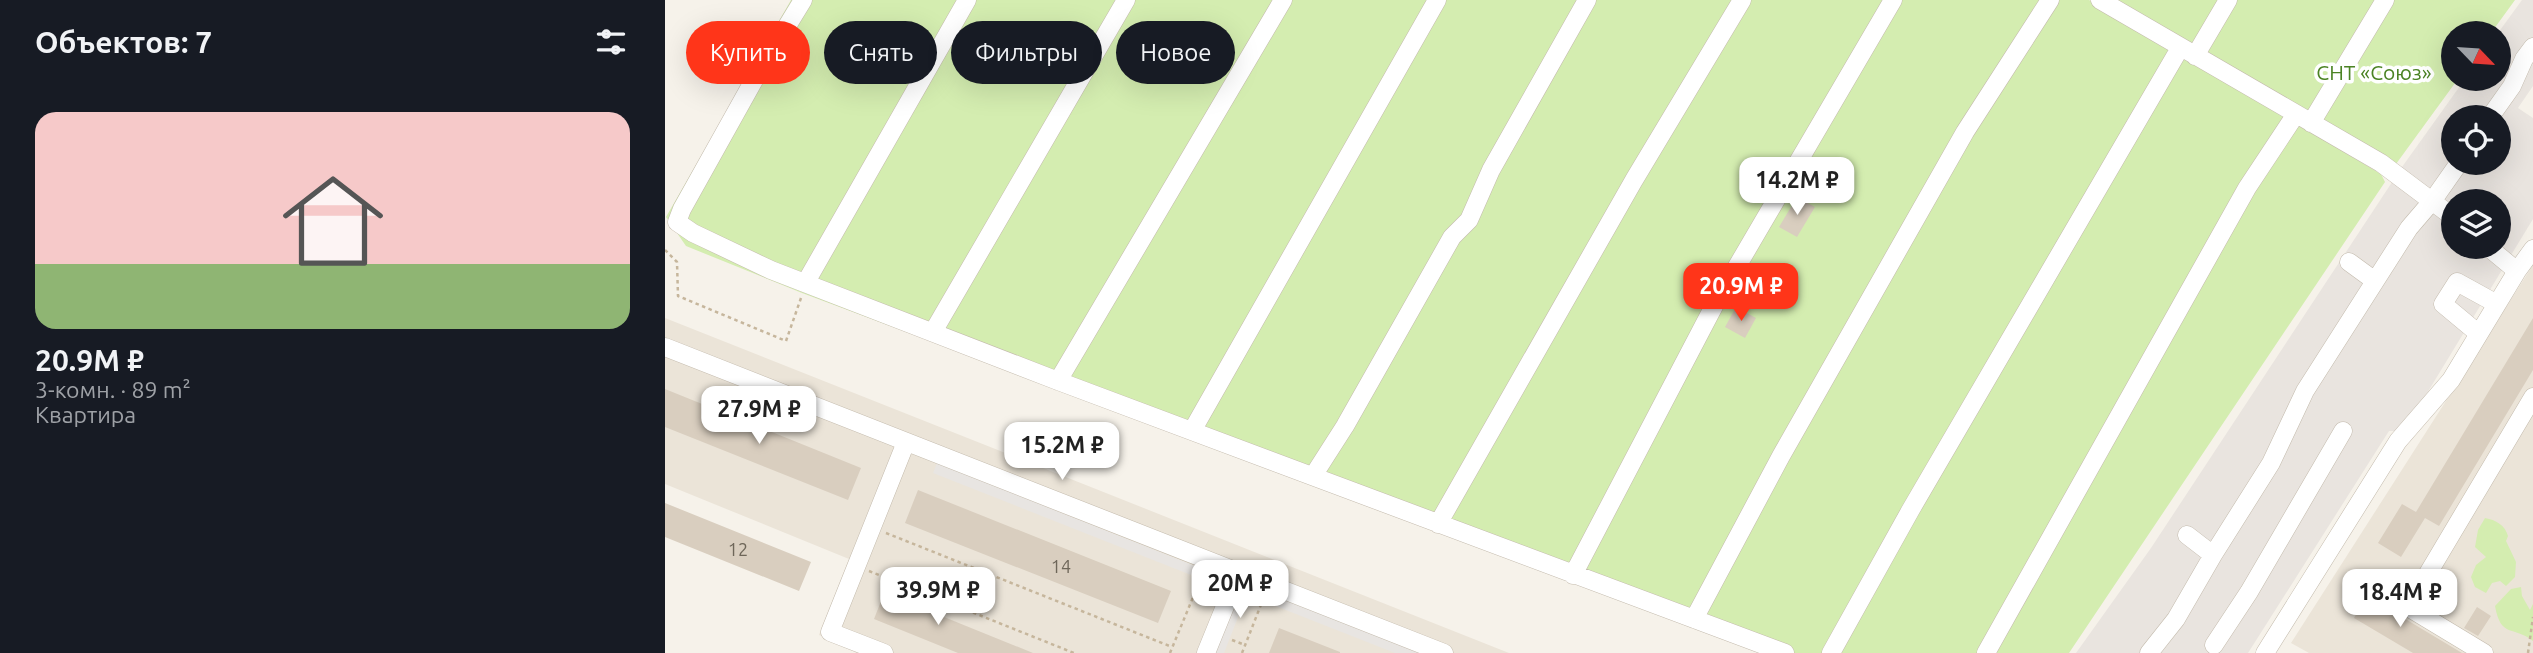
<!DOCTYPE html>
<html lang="ru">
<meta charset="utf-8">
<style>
body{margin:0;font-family:Ubuntu,sans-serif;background:#20242c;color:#f1f3f6;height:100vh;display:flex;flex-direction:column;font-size:26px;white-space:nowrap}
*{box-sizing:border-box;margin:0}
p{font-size:23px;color:#9ea1a6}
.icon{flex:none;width:38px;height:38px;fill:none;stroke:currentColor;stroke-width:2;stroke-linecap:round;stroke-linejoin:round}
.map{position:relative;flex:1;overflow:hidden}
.panel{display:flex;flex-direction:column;background:#171b24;width:665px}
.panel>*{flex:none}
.banner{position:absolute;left:21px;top:21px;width:665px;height:63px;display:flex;gap:14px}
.needle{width:46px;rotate:115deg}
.controls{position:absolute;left:1776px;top:21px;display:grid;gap:14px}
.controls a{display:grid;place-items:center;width:70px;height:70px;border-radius:50%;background:#171b24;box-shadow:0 7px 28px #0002;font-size:35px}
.price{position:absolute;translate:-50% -60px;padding:0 16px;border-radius:14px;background:#fff;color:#222;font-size:23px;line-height:46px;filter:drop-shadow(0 2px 4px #0008)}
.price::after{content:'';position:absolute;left:50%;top:42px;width:21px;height:16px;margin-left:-10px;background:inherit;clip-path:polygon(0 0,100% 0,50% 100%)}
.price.current{background:#ff3519;color:#fff}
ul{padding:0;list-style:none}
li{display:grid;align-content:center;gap:14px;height:371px;padding:0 35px}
li span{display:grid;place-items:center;height:217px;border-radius:21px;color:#555}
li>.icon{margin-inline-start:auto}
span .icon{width:126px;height:126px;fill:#fffc;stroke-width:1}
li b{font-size:30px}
h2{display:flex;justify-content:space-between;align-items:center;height:84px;padding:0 35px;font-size:30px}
.pill{padding:0 24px;border-radius:32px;background:#171b24;box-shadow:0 7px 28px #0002;font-size:24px;line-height:63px}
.pill.current{background:#ff3519;color:#fff}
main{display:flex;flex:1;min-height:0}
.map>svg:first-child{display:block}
.residential{fill:#ebe4d8}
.industrial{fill:#e9e4df;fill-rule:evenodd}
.green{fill:#d4edb0}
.parking{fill:#e8e5e2}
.building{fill:#d9cebf}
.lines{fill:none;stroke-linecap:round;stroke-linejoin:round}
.minor-casing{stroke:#c3baac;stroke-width:19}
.path{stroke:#c6b69c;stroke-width:2.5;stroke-dasharray:3.5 3.5;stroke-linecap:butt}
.minor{stroke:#fff;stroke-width:18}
.labels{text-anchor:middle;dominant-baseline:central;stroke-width:7;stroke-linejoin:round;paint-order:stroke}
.number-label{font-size:18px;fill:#6e6659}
.park-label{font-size:21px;fill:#4b8324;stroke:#fff}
</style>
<main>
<section class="panel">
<h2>Объектов: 7<svg class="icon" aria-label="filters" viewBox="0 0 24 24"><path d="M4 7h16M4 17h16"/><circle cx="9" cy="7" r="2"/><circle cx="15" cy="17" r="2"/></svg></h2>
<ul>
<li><span style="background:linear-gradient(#f6c9c9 70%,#8fb573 0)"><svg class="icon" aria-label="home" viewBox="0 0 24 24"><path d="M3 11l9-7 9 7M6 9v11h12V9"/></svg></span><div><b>20.9M ₽</b><p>3-комн. · 89 m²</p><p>Квартира</p></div></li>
</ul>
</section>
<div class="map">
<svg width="1868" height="653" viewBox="0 0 1868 653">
<rect width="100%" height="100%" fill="#f6f2ea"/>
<path class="residential" d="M 1868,265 L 1868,653 L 1644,653 L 1626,643 Z
M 0,318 L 844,653 L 191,653 L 187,648 L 154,635 L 184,559 L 0,484 Z"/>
<path class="industrial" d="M 1857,0 L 1868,0 L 1868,86 L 1853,108 L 1868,118 L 1868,219 L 1739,431 L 1724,431 L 1583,653 L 1411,653 L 1486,548 L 1737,167 L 1800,79 L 1834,79 L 1833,33 ZM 1788,117 L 1834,117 L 1834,163 L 1788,163 ZM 1788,201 L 1834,201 L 1834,247 L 1788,247 Z"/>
<path class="green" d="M 126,0 L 1424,0 L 1716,174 L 1720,182 L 1404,653 L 1101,653 L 137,293 L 21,246 L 1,217 Z
M 1445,0 L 1850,0 L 1826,33 L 1788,33 L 1788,79 L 1793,79 L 1731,164 Z
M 1820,518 C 1831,520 1840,525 1843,536 L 1841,541 L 1851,562 L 1850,577 L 1841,586 L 1835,581 L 1827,583 L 1821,593 L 1810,587 L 1806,577 L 1811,565 L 1821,557 L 1810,547 L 1813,530 Z
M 1856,587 L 1857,596 L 1865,610 L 1868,604 L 1868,641 C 1848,625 1836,639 1830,606 L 1846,589 Z"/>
<path class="parking" d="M 272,463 L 530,566 L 526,575 L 268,473 Z
M 612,596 L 758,653 L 730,653 L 608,605 Z
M 567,609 L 575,612 L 559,653 L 549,653 Z"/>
<path class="building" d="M 1132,197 L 1150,207 L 1132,237 L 1114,227 Z
M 1071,307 L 1091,318 L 1080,338 L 1060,327 Z
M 1868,318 L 1868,370 L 1774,526 L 1760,518 L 1736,557 L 1713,543 L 1737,504 L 1751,512 Z
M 0,389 L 196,468 L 183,500 L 0,427 Z
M 253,490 L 506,591 L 493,623 L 240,523 Z
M 0,503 L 146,562 L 134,591 L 0,537 Z
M 222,586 L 240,593 L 237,600 L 368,653 L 293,653 L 209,619 Z
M 1703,594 L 1737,617 L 1797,653 L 1748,653 L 1689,618 Z
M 1812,607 L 1826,616 L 1813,636 L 1799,628 Z
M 614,628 L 675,652 L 675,653 L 604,653 Z"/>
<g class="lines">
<g class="minor-casing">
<path id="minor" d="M 138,0 L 89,80 L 17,209 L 12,222 L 28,233 L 106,270 L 393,381 L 1120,653
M 1435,0 L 1716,163 L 1788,217
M 1530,56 L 1563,0
M 1825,117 L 1847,86 L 1859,59 L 1868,47
M 1646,123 L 1720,0
M 1823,247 L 1852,271
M 1684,262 L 1710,281
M 141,282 L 302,0
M 268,332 L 461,0
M 1814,334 L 1778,304 L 1792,282 L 1832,304
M 0,347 L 779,653
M 393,381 L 618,0
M 527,431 L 772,0
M 648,476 L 680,426 L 787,237 L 804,220 L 826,170 L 922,0
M 773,524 L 969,180 L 1077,0
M 1522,535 L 1548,555
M 908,575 L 1050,304 L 1228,0
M 1029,619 L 1116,456 L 1300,132 L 1385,0
M 1549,645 L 1584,592 L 1678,431
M 219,653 L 165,632 L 241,442
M 541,653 L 574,572
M 1166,653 L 1245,511 L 1515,48
M 1321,653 L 1582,188 L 1631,114
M 1484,653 L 1511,619 L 1548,555 L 1606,463 L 1640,391 L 1744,228 L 1768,200 L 1794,163
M 1600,653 L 1733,441 L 1786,380 L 1852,271 L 1868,249
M 1819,653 L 1743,607 L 1868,397"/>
</g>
<path class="path" d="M 0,250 L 12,262 L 13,296 L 121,341 L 136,298
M 221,533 L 507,647
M 204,571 L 409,653
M 567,640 L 580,645
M 505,653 L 538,573
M 577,653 L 599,597
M 1863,653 L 1868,617"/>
<use href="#minor" class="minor"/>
</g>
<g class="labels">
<g class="number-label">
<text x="73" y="549">12</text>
<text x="396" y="566">14</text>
</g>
<g class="park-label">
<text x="1709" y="72">СНТ «Союз»</text>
</g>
</g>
</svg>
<div class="controls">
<a><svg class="needle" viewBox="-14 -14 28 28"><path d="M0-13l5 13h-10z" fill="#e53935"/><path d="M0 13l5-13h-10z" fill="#9ea1a6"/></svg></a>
<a><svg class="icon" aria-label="locate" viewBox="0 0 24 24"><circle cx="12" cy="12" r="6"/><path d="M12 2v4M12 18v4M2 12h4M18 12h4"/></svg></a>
<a><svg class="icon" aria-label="layers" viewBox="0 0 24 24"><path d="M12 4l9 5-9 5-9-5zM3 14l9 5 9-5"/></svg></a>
</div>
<b class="price" style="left:1132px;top:217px">14.2M ₽</b>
<b class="price current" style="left:1076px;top:323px">20.9M ₽</b>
<b class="price" style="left:94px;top:446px">27.9M ₽</b>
<b class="price" style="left:397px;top:482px">15.2M ₽</b>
<b class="price" style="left:575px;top:620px">20M ₽</b>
<b class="price" style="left:273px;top:627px">39.9M ₽</b>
<b class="price" style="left:1735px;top:629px">18.4M ₽</b>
<div class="banner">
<a class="pill current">Купить</a>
<a class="pill">Снять</a>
<a class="pill">Фильтры</a>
<a class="pill">Новое</a>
</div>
</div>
</main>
